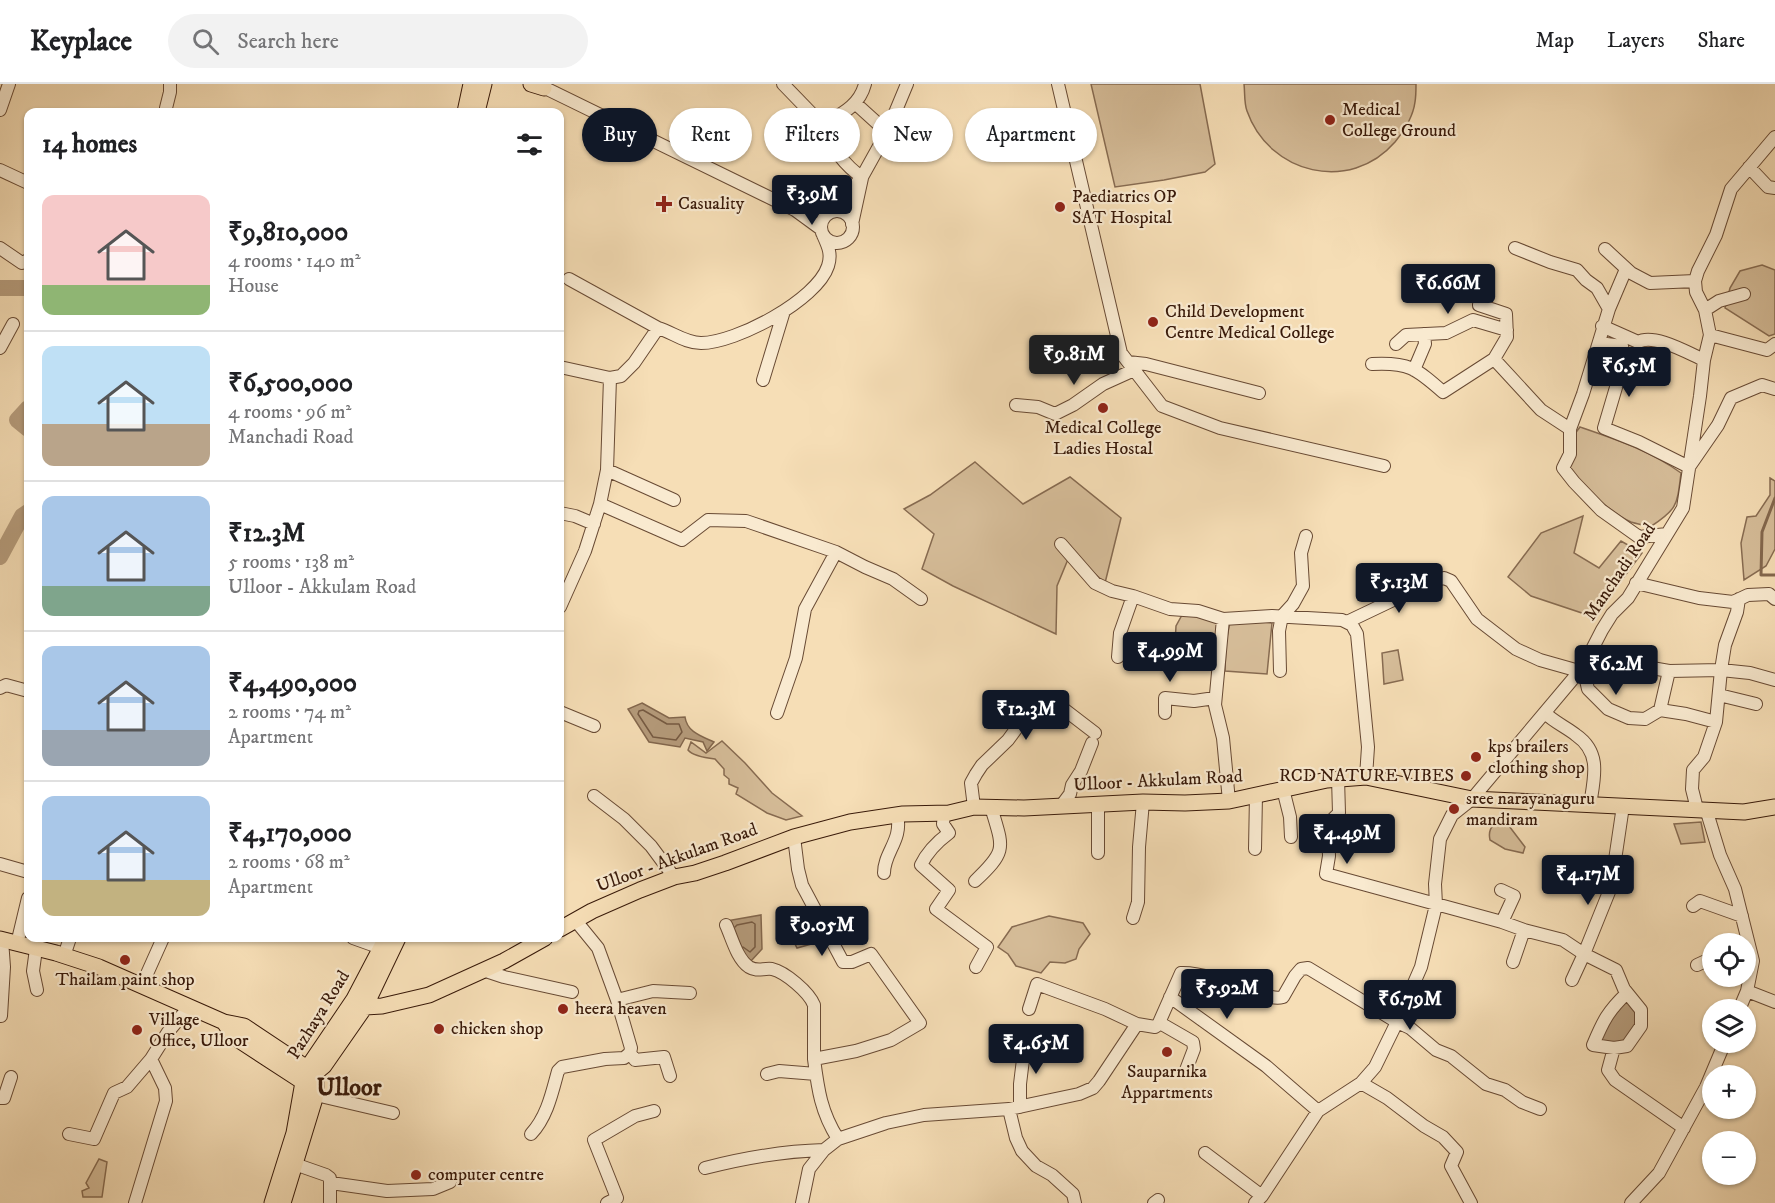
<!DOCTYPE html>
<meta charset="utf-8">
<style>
body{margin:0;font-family:"IM FELL DW Pica",serif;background:#f2f2f2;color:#202124;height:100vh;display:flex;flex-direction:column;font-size:22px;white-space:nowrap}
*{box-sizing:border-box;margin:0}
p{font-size:20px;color:#757577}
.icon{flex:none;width:33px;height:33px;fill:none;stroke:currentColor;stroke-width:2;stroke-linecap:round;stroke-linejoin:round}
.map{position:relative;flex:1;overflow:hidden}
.sheet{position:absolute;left:24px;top:24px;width:540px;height:834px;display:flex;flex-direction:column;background:#fff;border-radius:12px;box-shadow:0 2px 4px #0004}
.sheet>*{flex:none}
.guide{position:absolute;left:582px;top:24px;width:570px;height:54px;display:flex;gap:12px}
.buttons{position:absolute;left:1702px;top:849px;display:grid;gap:12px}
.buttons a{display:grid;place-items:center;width:54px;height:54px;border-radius:50%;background:#fff;box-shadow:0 2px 4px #0004;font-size:30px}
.price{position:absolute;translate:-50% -51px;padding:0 14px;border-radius:6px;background:#111827;color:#fff;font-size:20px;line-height:39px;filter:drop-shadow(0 2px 3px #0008)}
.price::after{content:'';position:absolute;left:50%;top:36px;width:18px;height:14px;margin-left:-9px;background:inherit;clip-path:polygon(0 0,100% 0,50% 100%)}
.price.current{background:#222;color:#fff}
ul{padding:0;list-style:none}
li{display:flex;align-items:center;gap:18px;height:150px;padding:0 18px}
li+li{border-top:2px solid #e0e0e0}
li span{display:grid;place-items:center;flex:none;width:168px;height:120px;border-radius:12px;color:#555}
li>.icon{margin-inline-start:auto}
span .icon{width:72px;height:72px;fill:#fffc;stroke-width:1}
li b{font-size:26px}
h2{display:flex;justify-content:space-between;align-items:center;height:72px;padding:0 18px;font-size:26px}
.pill{padding:0 21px;border-radius:27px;background:#fff;box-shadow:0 2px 4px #0004;font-size:21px;line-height:54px}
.pill.current{background:#111827;color:#fff}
header{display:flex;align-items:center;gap:36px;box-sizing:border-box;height:84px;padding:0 30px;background:#fff;border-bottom:2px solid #e0e0e0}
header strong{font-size:28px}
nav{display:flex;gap:33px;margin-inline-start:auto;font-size:21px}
.search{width:420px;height:54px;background:#f2f2f2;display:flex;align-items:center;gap:15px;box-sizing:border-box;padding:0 21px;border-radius:33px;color:#757577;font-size:22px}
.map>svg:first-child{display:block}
.green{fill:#d6bd99;stroke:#876b51;stroke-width:1.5}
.water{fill:#b59b7b;stroke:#83674d;stroke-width:1.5}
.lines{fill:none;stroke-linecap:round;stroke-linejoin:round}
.shore{stroke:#765a42;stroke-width:1.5}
.stream{stroke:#83674d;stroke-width:3}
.river{stroke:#b59b7b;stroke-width:16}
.minor-casing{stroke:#684a34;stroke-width:14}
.major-casing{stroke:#381909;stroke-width:17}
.minor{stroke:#f9ead0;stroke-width:12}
.major{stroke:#f6deb6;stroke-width:15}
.poi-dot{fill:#8f2418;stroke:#f9ead0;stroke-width:2}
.labels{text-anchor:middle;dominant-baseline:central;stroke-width:4.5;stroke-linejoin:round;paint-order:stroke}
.poi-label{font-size:18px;fill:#381909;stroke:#f9ead0;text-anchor:start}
.street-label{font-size:18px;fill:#381909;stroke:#f9ead0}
.district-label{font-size:24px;font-weight:bold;fill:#381909;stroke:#f9ead0}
</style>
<header>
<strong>Keyplace</strong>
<div class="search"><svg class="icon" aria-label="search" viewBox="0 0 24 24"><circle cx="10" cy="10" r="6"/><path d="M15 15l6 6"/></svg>Search here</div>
<nav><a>Map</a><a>Layers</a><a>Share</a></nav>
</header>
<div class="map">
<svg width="1775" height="1119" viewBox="0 0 1775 1119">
<rect width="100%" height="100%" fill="#f6deb6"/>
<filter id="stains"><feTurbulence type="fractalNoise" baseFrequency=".00333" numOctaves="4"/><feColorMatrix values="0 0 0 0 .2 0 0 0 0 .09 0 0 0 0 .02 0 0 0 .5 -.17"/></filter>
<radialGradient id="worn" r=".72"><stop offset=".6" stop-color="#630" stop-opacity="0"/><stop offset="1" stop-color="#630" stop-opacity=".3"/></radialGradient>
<path class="green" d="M 1091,0 L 1200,0 L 1215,80 L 1205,88 L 1164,96 L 1115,103 Z
M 1244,0 L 1416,0 C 1416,6 1416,12 1415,18 C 1413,33 1404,47 1395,58 C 1350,110 1269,90 1247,27 C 1244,19 1245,9 1244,0 Z
M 1762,181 L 1775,186 L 1775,250 L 1769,252 L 1725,224 L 1730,204 L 1740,187 Z
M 1580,343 C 1615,355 1651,367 1681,389 C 1677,421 1678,425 1650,443 C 1644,441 1637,440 1631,438 C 1608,428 1586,403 1569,385 L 1576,370 L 1574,351 Z
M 975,378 L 1023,420 L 1070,393 L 1121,434 L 1105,499 L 1071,468 L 1057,502 L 1056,550 L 953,502 L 922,485 L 934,450 L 904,425 L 930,411 Z
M 1770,394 L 1775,397 L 1775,465 L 1766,482 L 1744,496 L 1741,459 L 1747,433 L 1756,432 L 1770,411 Z
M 1583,432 L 1574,469 L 1599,484 L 1621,457 L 1642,469 L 1594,533 L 1531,512 L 1508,493 L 1541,449 Z
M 1182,531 L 1219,535 L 1213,585 L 1174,577 L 1176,542 Z
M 1256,537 L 1272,539 L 1267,590 L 1225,587 L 1226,558 L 1230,538 Z
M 1398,566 L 1403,596 L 1384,600 L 1382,569 Z
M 722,657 L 745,679 L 772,709 L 802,732 L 786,736 L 767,729 L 736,710 L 738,704 L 729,700 L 729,695 L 724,691 L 724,685 L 715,675 C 706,674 693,672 688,666 L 691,658 L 706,669 Z
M 1497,737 L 1506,738 L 1525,763 L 1523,769 L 1505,765 L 1490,756 C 1488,747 1491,743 1497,737 Z
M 1701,738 L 1705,758 L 1681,760 L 1674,740 Z
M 1049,832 L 1083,839 L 1090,850 L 1079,865 L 1076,875 L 1065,879 L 1050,878 L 1041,889 L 1016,882 L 1008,870 L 998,863 L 1012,843 Z
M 805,833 L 815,859 L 797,864 L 793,856 L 791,842 Z
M 99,1075 L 107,1078 L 102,1113 L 83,1113 L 82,1107 L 89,1104 L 86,1099 Z"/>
<path class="water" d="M 642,619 L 669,634 L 685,633 C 687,648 701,652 714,658 L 707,667 L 703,658 L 685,654 L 680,663 L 649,658 L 628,625 Z
M 761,831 L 762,865 L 751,877 L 737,866 L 726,837 Z
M 1622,912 C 1626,915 1632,919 1633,923 C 1642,939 1630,952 1619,963 L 1603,960 L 1598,949 Z"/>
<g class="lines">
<path class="shore" d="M 643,626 L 667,640 L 679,640 L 682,648 L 676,656 L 653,653 L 638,630 L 639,627 Z
M 735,843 L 737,841 L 752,838 L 755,840 L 755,863 L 750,868 L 743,863"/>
<path class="stream" d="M 1775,414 L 1762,448 L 1761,491 L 1775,491"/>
<path class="river" d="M 0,204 L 28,204
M 28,324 L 17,336 L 28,345
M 0,473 L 22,432 L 28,428"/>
<g class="minor-casing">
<path id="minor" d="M 537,0 L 795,126 L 821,145
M 783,0 L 814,32 L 829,37 C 846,28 860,19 865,0
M 1058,0 L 1121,269 L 1162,322 L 1220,344 L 1384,382
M 855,19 L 887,48
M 166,24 L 170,8 L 170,0
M 0,26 L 9,0
M 813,31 C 827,53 840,79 862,93
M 1749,83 L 1768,103 L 1775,104
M 0,86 L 28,99
M821 143a16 16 0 1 1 32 0a16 16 0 1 1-32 0Z
M 832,128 L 862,93 L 887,48 L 907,0
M 852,140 L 862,94
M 0,164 L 22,179 L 28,176
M 1515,164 L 1550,178 L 1577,186 L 1586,196 L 1597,204 L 1609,225 L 1583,310 L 1570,345 L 1570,370 L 1563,384 L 1574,398 L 1601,426 L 1639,453 L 1667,450
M 1605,165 L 1631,189 L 1650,199 L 1695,197
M 569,195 L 658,244
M 1464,203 L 1481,204 L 1479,221 L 1506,230 L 1507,253 L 1494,275 L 1541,326 L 1570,345
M 1609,225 L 1626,185
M 1705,226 L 1719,217 L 1744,210
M 1602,242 L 1638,258 C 1654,249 1688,269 1704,276
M 1710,251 L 1767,266 L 1775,260
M 1599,259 L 1622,262 L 1627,290 L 1617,300 L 1604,344 L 1639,358 L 1689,383 L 1718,341 L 1731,314 L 1762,301 L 1775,305
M 1396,260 L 1406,251 L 1446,249 L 1473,236 L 1507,246
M 0,264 L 13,240
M 1128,278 L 1146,280 L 1259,309
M 1372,280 C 1408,278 1416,284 1443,308 L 1494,275
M 560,283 L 610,294 L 621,292 L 634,279 L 658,244 C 672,248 685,259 701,259 C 736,259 817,216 828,182 C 832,170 828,162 823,151
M 1414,286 L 1425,260 L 1424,250
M 763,296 L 784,227
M 1016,321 L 1038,323 L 1055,330 L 1073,321 L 1103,300 L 1134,286
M 607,386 L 674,416
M 600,420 L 607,386 L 610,294
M 560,429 L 575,432 L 594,440
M 1061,460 L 1095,499 L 1112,507 L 1133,512 L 1170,525 L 1198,527 L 1223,535 L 1272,532 L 1342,536 L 1352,541 L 1357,550 L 1368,663 L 1366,693
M 836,468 L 865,483 L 893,495 L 921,515
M 1636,499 L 1699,514 L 1733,518 L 1748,511 L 1769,510 L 1775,515
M 1739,515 L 1737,528 L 1725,561 L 1721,586 L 1750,589 L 1775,596
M 560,523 L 585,467 L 600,420 L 682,456 L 708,436 L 746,437 L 836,468 L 805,525 L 796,574 L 777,629
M 1223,535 L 1215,621 L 1223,654 L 1229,717
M 1347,538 L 1435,496 L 1444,494 L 1451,497 L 1477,535 L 1516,565 L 1540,576 L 1579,587
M 1118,573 L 1120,549 L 1133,512
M 1589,573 L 1669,587 L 1721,586 L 1716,638 L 1704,673 L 1693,686 L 1692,705 L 1697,725
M 1583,583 L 1588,605 L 1608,625 L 1629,634 L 1645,635 L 1660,626
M 1280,587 L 1279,547 L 1282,532 L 1293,520 L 1303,502 L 1301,469 L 1306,452
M 1669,587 L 1660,626 L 1686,630 L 1716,638
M 0,604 L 6,601 L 28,607
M 1719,611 L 1756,620
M 560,628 L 594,642
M 1165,629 L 1165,614 L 1194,617 L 1215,614
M 1545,629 C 1554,638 1566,643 1576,651 C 1602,669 1594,694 1590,721
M 1338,694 L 1339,729 L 1328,740 L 1329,772 L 1326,790 L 1502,838 L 1524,846
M 1283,705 L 1290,733 L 1291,753
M 594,712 L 624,735 L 651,762 L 674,793
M 1061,722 L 1070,710 L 1072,701 L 1081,687 L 1092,659
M 1623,722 L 1611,803 L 1584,870 L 1616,886 L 1624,905 L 1641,926 L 1641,942 L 1627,962 L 1614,964 L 1593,961 C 1603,937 1608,927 1627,909
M 974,723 L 971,699 L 976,690 L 982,681 L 1008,656 L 1037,616 L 1065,626 L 1095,649
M 1706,725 L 1720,771 L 1735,805 L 1753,877 L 1747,907 L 1739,926
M 944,729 L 943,740 L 949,749 C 937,758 927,768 921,781 L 949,806 L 936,825 L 987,863 L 976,883
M 794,753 L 798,785 L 802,801 L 843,878 L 852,878 L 871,870 L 920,939 L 891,956 L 856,967 L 814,975 C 818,1006 821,1028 838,1055
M 1255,765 L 1256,711
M 1098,769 L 1098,720
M 0,780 L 28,788
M 884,789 C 884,768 903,756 897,731
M 975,797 C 1008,766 1003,764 991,723
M 1501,806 L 1514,812 L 1502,838
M 1693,822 L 1700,817 L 1742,832
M 1133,834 L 1138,818 L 1139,763 L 1143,718
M 726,841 C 732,854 737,875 749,883 C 757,888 763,884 772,885 C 785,888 809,908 814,921 L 814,975
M 353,854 L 381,864
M 17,860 L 28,814
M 36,865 L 33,887 L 37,906
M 64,872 L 70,854
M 1513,878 L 1524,846 L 1563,856 L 1584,870 L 1572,896
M 1697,881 L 1710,875 L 1713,876
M 483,886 L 504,893 L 572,908
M 142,901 L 163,854
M 1747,907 L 1775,918
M 1170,913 L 1266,982 L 1318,1027
M 617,916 L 653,907 L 690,909
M 1029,925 L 1037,900 L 1105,925 L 1137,940
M 1,932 L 4,883 L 2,856
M 1160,939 L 1193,958 L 1194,965 L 1186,986
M 1614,964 L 1608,986 L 1615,996 L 1684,1044
M 630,969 L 635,976 L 664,973 L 670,992
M 767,990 L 779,987 L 816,990
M 1361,999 L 1387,1014 L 1424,1042 L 1443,1053 L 1457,1068 L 1451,1082 L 1471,1119
M 316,1011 L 393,1029
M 0,1014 L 4,1014 L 11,993
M 1020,1023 L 1020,1000 L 1025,959
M 1009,1025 L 1016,1054 L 1022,1067 L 1036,1082 L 1052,1091 L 1073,1110 L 1075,1119
M 69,1050 L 94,1055 L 114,1009 L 127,1003 L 151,975 L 168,948 L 189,923
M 531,1050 C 547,1033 552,1009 558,987 L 562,983 L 605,975 L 624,974 L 630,969 L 631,964 L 617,916 L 598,864 L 576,837
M 1205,1069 L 1262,1112
M 286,1077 L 326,1091 L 330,1094 L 330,1119
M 705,1084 C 744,1074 783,1067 824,1066
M 331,1099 L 387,1107 L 433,1105 L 450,1098 L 451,1093
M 135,1119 L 166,1017 L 165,1004 L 151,975
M 607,1119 L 617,1114 L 594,1056 L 635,1032 L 654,1027
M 802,1119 L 809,1085 L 824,1066 L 838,1055 L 886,1039 L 924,1031 L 1009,1025 L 1079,1010 L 1093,1004 L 1099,997 L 1137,940 L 1155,943 L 1158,941 L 1181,889 C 1198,888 1234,899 1251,905 C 1262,909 1272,916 1283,913 L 1295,892 L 1301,885 L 1308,884 L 1397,938 L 1410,944 L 1436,966 L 1451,972 L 1486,1000 L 1505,1006 L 1522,1018 L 1540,1025
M 1154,1119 L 1158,1116
M 1255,1119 L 1262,1112 L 1318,1027 L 1361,999 L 1375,983 L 1397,938 L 1421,883 L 1436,821 L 1435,800 L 1440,755 L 1452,731 L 1472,715 L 1583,583 L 1602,546 L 1612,530 L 1628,514 L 1683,424 L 1700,312 L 1704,276 L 1710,251 L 1705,226 L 1696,208 L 1695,197 L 1698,187 L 1716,151 L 1731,105 L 1775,53
M 1631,1119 L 1659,1089 L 1706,1003 L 1725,958"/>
</g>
<g class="major-casing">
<path id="major" d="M 531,0 L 544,4
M 465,28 L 471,0
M 477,28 L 484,0
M 560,845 L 592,827 L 640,806 L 674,793 L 695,789 L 725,779 L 794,753 L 850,738 L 903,730 L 949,729 L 974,723 L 1024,724 L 1143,718 L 1185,719 L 1229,717 L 1327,696 L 1366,693 L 1472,715 L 1744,728 L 1775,723
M 0,855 L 56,869 L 99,883 L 224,938 L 244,942 L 316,990 L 316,1011 L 283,1119
M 354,915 L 365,923 L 382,922 L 429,911 L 504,877 L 545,854
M 224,938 L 234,953 L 303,998
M 308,995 L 324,982 L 365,923 L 398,854
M 272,1119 L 294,1049 L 303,998 L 308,983 L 354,915 L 386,854"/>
</g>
<use href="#minor" class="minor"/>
<use href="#major" class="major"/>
</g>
<g class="poi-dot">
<circle cx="1330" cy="36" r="6"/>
<path d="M661 111h6v6h6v6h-6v6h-6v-6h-6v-6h6z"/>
<circle cx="1060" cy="123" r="6"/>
<circle cx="1153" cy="238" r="6"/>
<circle cx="1103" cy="324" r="6"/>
<circle cx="1476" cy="673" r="6"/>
<circle cx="1466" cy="692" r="6"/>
<circle cx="1454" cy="725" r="6"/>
<circle cx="125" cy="876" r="6"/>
<circle cx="563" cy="925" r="6"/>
<circle cx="439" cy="945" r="6"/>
<circle cx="137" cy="946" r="6"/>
<circle cx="1167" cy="968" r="6"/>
<circle cx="416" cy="1091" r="6"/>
</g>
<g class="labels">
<g class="poi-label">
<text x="1342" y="26">Medical<tspan x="1342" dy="21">College Ground</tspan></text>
<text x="1072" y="113">Paediatrics OP<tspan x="1072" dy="21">SAT Hospital</tspan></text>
<text x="678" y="120">Casuality</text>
<text x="1165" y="228">Child Development<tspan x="1165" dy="21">Centre Medical College</tspan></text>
<text x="1103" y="344" text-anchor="middle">Medical College<tspan x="1103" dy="21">Ladies Hostal</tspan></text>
<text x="1488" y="663">kps brailers<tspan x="1488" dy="21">clothing shop</tspan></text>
<text x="1454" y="692" text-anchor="end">RCD NATURE VIBES</text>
<text x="1466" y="715">sree narayanaguru<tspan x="1466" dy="21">mandiram</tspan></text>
<text x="125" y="896" text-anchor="middle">Thailam paint shop</text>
<text x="575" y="925">heera heaven</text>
<text x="149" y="936">Village<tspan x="149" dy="21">Office, Ulloor</tspan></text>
<text x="451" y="945">chicken shop</text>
<text x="1167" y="988" text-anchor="middle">Sauparnika<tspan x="1167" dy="21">Appartments</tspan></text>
<text x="428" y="1091">computer centre</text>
</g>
<g class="street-label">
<text transform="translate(1620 488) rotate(-56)">Manchadi Road</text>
<text transform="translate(1158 697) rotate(-3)">Ulloor - Akkulam Road</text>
<text transform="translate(677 774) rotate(-20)">Ulloor - Akkulam Road</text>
<text transform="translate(319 931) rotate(-58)">Pazhaya Road</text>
</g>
<g class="district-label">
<text x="349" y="1004">Ulloor</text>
</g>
</g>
<rect width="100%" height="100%" filter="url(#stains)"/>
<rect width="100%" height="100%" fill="url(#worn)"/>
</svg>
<div class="buttons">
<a><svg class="icon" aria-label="locate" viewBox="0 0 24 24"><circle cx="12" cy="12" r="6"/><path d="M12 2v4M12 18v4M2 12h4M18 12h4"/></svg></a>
<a><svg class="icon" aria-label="layers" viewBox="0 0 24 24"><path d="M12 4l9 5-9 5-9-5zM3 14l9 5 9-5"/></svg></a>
<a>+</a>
<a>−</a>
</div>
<b class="price" style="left:812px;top:142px">₹3.9M</b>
<b class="price" style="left:1448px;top:231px">₹6.66M</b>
<b class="price current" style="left:1074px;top:302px">₹9.81M</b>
<b class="price" style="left:1629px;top:314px">₹6.5M</b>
<b class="price" style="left:1399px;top:530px">₹5.13M</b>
<b class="price" style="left:1170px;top:599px">₹4.99M</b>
<b class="price" style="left:1616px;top:612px">₹6.2M</b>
<b class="price" style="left:1026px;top:657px">₹12.3M</b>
<b class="price" style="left:1347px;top:781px">₹4.49M</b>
<b class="price" style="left:1588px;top:822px">₹4.17M</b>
<b class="price" style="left:822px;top:873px">₹9.05M</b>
<b class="price" style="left:1227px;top:936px">₹5.92M</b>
<b class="price" style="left:1410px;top:947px">₹6.79M</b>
<b class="price" style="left:1036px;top:991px">₹4.65M</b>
<div class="guide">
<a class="pill current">Buy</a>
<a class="pill">Rent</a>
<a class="pill">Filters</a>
<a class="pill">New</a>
<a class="pill">Apartment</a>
</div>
<section class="sheet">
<h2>14 homes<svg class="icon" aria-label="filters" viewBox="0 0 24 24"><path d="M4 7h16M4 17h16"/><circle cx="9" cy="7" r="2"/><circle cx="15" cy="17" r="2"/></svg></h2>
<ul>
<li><span style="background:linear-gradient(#f6c9c9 75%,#8fb573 0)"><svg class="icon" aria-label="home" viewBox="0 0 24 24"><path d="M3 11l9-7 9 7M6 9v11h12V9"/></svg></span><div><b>₹9,810,000</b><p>4 rooms · 140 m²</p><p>House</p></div></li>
<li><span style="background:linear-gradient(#bfe0f5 65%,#b9a48a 0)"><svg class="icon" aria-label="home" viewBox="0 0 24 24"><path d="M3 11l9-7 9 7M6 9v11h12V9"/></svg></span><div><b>₹6,500,000</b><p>4 rooms · 96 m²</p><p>Manchadi Road</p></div></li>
<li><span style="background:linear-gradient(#a9c7e8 75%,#7fa58c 0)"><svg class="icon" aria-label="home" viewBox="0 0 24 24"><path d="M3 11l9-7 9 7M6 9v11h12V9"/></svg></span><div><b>₹12.3M</b><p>5 rooms · 138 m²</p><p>Ulloor - Akkulam Road</p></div></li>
<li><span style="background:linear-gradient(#a9c7e8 70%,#9aa5b1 0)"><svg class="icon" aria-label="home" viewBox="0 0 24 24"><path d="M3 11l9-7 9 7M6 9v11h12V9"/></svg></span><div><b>₹4,490,000</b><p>2 rooms · 74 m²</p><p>Apartment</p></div></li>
<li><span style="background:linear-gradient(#a9c7e8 70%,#c2b280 0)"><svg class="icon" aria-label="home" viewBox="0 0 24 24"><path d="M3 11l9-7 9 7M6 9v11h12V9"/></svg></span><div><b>₹4,170,000</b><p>2 rooms · 68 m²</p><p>Apartment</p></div></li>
</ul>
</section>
</div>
